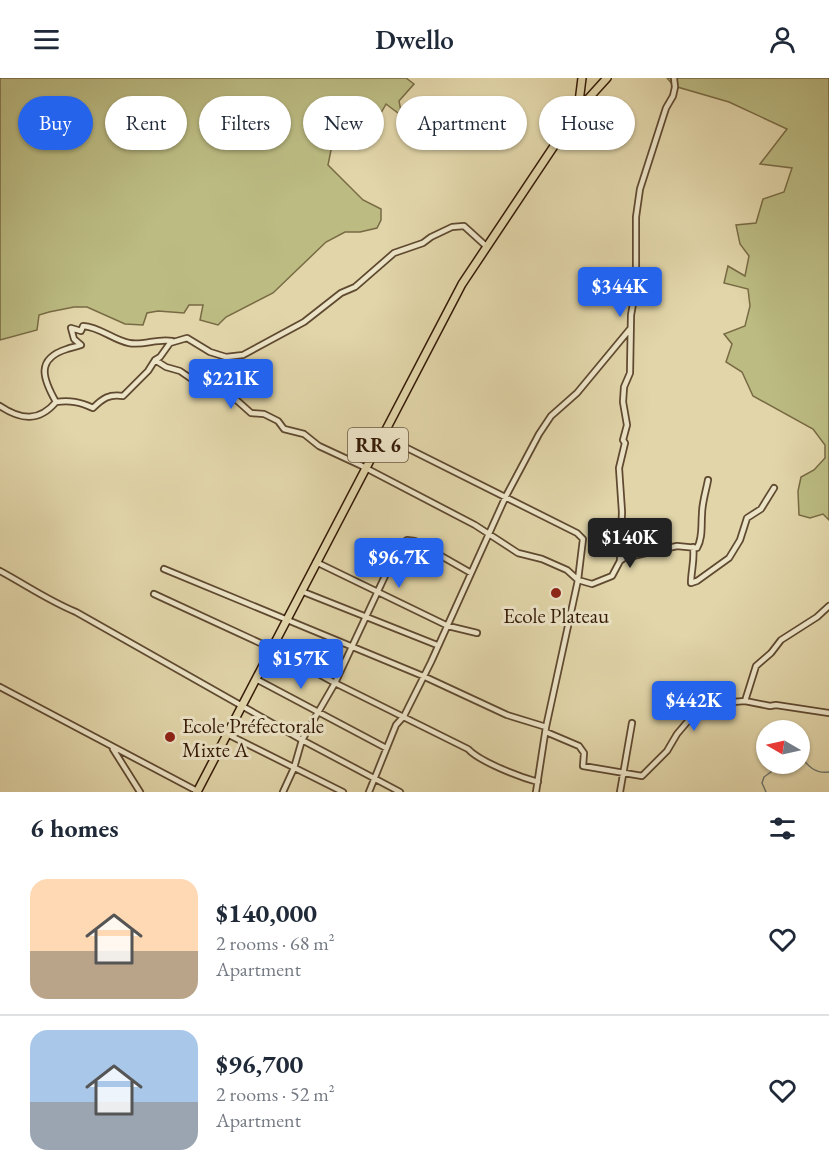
<!DOCTYPE html>
<meta charset="utf-8">
<style>
body{margin:0;font-family:"EB Garamond",serif;background:#f2f2f3;color:#1f2937;height:100vh;display:flex;flex-direction:column;font-size:22px;white-space:nowrap}
*{box-sizing:border-box;margin:0}
p{font-size:20px;color:#747a83}
.icon{flex:none;width:33px;height:33px;fill:none;stroke:currentColor;stroke-width:2;stroke-linecap:round;stroke-linejoin:round}
.map{position:relative;height:714px;overflow:hidden}
.side{display:flex;flex-direction:column;background:#fff;flex:1}
.side>*{flex:none}
.top-card{position:absolute;left:18px;top:18px;width:794px;height:54px;display:flex;gap:12px}
.needle{width:39px;rotate:279deg}
.controls{position:absolute;left:756px;top:642px;display:grid;gap:12px}
.controls a{display:grid;place-items:center;width:54px;height:54px;border-radius:50%;background:#fff;box-shadow:0 2px 4px #0004;font-size:30px}
.price{position:absolute;translate:-50% -51px;padding:0 14px;border-radius:6px;background:#2563eb;color:#fff;font-size:20px;line-height:39px;filter:drop-shadow(0 2px 3px #0008)}
.price::after{content:'';position:absolute;left:50%;top:36px;width:18px;height:14px;margin-left:-9px;background:inherit;clip-path:polygon(0 0,100% 0,50% 100%)}
.price.selected{background:#222;color:#fff}
ul{padding:0;list-style:none}
li{display:flex;align-items:center;gap:18px;height:150px;padding:0 30px}
li+li{border-top:2px solid #e0e1e3}
li span{display:grid;place-items:center;flex:none;width:168px;height:120px;border-radius:18px;color:#555}
li>.icon{margin-inline-start:auto}
span .icon{width:72px;height:72px;fill:#fffc;stroke-width:1}
li b{font-size:26px}
h2{display:flex;justify-content:space-between;align-items:center;height:72px;padding:0 30px;font-size:26px}
.pill{padding:0 21px;border-radius:27px;background:#fff;box-shadow:0 2px 4px #0004;font-size:21px;line-height:54px}
.pill.selected{background:#2563eb;color:#fff}
header{display:flex;justify-content:space-between;align-items:center;height:78px;padding:0 30px;background:#fff;font-size:27px;font-weight:600}
.map>svg:first-child{display:block}
.green{fill:#bbbb82;stroke:#786a44;stroke-width:1.5}
.lines{fill:none;stroke-linecap:round;stroke-linejoin:round}
.stream{stroke:#6f786e;stroke-width:1.5}
.street-casing{stroke:#5f4930;stroke-width:8}
.primary-casing{stroke:#341a07;stroke-width:10}
.street{stroke:#ece4c7;stroke-width:4.5}
.primary{stroke:#e1d5a9;stroke-width:7}
.poi-dot{fill:#8f2418;stroke:#ece4c7;stroke-width:2}
.labels{text-anchor:middle;dominant-baseline:central;stroke-width:6;stroke-linejoin:round;paint-order:stroke}
.shield{fill:#ece4c7;stroke:#6b5741;stroke-width:1.5}
.shield-label{font-size:20px;font-weight:bold;fill:#341a07}
.poi-label{font-size:21px;fill:#341a07;stroke:#ece4c7}
</style>
<header><svg class="icon" aria-label="menu" viewBox="0 0 24 24"><path d="M4 6h16M4 12h16M4 18h16"/></svg>Dwello<svg class="icon" aria-label="person" viewBox="0 0 24 24"><circle cx="12" cy="8" r="4"/><path d="M4 21q1-7 8-7t8 7"/></svg></header>
<div class="map">
<svg width="829" height="714" viewBox="0 0 829 714">
<rect width="100%" height="100%" fill="#e1d5a9"/>
<filter id="stains"><feTurbulence type="fractalNoise" baseFrequency=".00333" numOctaves="4"/><feColorMatrix values="0 0 0 0 .2 0 0 0 0 .09 0 0 0 0 .02 0 0 0 .5 -.17"/></filter>
<radialGradient id="worn" r=".72"><stop offset=".6" stop-color="#630" stop-opacity="0"/><stop offset="1" stop-color="#630" stop-opacity=".3"/></radialGradient>
<path class="green" d="M 0,0 L 406,0 L 414,6 L 399,23 L 402,38 L 386,26 L 361,71 L 332,67 L 328,87 L 363,122 L 381,131 L 381,142 L 377,150 L 360,154 L 345,154 L 326,164 L 273,215 L 226,239 L 218,247 L 200,242 L 203,227 L 189,227 L 184,235 L 158,233 L 147,235 L 143,247 L 125,246 L 87,229 L 74,229 L 49,234 L 39,237 L 37,252 L 0,262 Z
M 667,0 L 829,0 L 829,442 L 823,436 L 810,440 L 799,437 L 798,413 L 801,399 L 814,392 L 825,380 L 825,367 L 813,351 L 753,318 L 742,294 L 726,284 L 732,266 L 724,256 L 745,248 L 750,228 L 748,211 L 724,205 L 728,188 L 745,198 L 749,178 L 740,166 L 736,147 L 756,145 L 763,121 L 784,114 L 792,90 L 760,86 L 787,51 L 729,24 L 674,8 Z"/>
<g class="lines">
<path class="stream" d="M 800,678 C 808,688 815,696 829,694
M 766,714 L 762,705 L 764,699 L 782,686"/>
<g class="street-casing">
<path id="street" d="M 486,168 L 464,148 L 452,149 L 431,159 L 423,165 L 394,175 L 355,209 L 341,215 L 304,244 L 243,277 L 226,279 L 210,274 L 187,260 L 170,265 L 160,279 L 155,282 L 166,289 L 180,293 L 196,304 L 232,318 L 251,335 L 264,336 L 278,343 L 284,351 L 304,356 L 319,368 L 360,387 L 475,447 L 518,475 L 542,481 L 567,492 L 578,502 L 592,506 L 612,498 L 620,483 L 624,480 L 677,468 L 697,470 C 703,460 701,447 702,436 C 702,425 706,413 708,402
M 56,324 C 43,301 35,281 67,271 C 72,269 76,269 81,267 L 74,261 L 71,250 L 81,253 L 83,248 C 100,249 113,262 129,265 C 143,268 158,260 172,263
M 0,328 C 21,342 39,344 56,324 C 70,322 80,324 93,330 C 103,320 109,316 123,318 L 148,293 L 155,282
M 383,358 L 577,455 L 583,461 L 578,502 L 546,649 L 536,714
M 693,469 C 695,481 691,493 691,505 L 697,503 L 729,480 L 740,462 L 747,440 L 761,431 L 774,410
M 620,483 L 622,434 L 619,390 L 625,365 L 623,362 L 627,347 L 623,324 L 624,309 L 630,295 L 631,237 L 636,209 L 636,139 L 640,111 L 666,30 L 673,18 L 675,9 L 674,0
M 316,484 L 448,548 L 477,555
M 164,491 L 423,598 L 507,637 L 546,649
M 0,493 C 26,507 49,523 76,534 L 302,662 L 400,714
M 301,513 L 437,567
M 154,516 L 271,570 L 335,605 L 468,671 C 480,684 520,699 538,704
M 256,601 L 386,670
M 0,609 L 197,713
M 745,623 L 770,628 L 776,627 L 829,635
M 546,654 L 579,668 L 584,675 L 583,688 L 642,698 L 667,673 L 677,656 L 699,630 L 708,626 L 745,623 L 756,588 L 771,575 L 781,562 L 817,539 L 829,528
M 227,656 L 343,714
M 113,671 L 140,714
M 283,714 L 294,690 L 302,662 L 335,605 L 399,468 L 407,462 L 415,463 L 471,495
M 369,714 L 396,647 L 404,638 L 431,584 L 506,418 L 539,356 L 551,338 L 577,315 L 630,251
M 620,714 L 632,645"/>
</g>
<g class="primary-casing">
<path id="primary" d="M 578,32 L 582,0
M 197,714 L 462,206 L 578,32 L 607,0"/>
</g>
<use href="#street" class="street"/>
<use href="#primary" class="primary"/>
</g>
<g class="poi-dot">
<circle cx="556" cy="515" r="6"/>
<circle cx="170" cy="659" r="6"/>
</g>
<g class="labels">
<rect class="shield" x="348" y="350" width="60" height="34" rx="4.5"/>
<g class="shield-label">
<text x="378" y="367">RR 6</text>
</g>
<g class="poi-label">
<text x="556" y="537">Ecole Plateau</text>
<text x="182" y="647" text-anchor="start">Ecole Préfectorale<tspan x="182" dy="24">Mixte A</tspan></text>
</g>
</g>
<rect width="100%" height="100%" filter="url(#stains)"/>
<rect width="100%" height="100%" fill="url(#worn)"/>
</svg>
<div class="controls">
<a><svg class="needle" viewBox="-14 -14 28 28"><path d="M0-13l5 13h-10z" fill="#e53935"/><path d="M0 13l5-13h-10z" fill="#747a83"/></svg></a>
</div>
<b class="price" style="left:620px;top:240px">$344K</b>
<b class="price" style="left:231px;top:332px">$221K</b>
<b class="price selected" style="left:630px;top:491px">$140K</b>
<b class="price" style="left:399px;top:511px">$96.7K</b>
<b class="price" style="left:301px;top:612px">$157K</b>
<b class="price" style="left:694px;top:654px">$442K</b>
<div class="top-card">
<a class="pill selected">Buy</a>
<a class="pill">Rent</a>
<a class="pill">Filters</a>
<a class="pill">New</a>
<a class="pill">Apartment</a>
<a class="pill">House</a>
</div>
</div>
<section class="side">
<h2>6 homes<svg class="icon" aria-label="filters" viewBox="0 0 24 24"><path d="M4 7h16M4 17h16"/><circle cx="9" cy="7" r="2"/><circle cx="15" cy="17" r="2"/></svg></h2>
<ul>
<li><span style="background:linear-gradient(#ffd9b3 60%,#b9a48a 0)"><svg class="icon" aria-label="home" viewBox="0 0 24 24"><path d="M3 11l9-7 9 7M6 9v11h12V9"/></svg></span><div><b>$140,000</b><p>2 rooms · 68 m²</p><p>Apartment</p></div><svg class="icon" aria-label="heart" viewBox="0 0 24 24"><path d="M12 20l-8-8c-3-5 5-10 8-4 3-6 11-1 8 4z"/></svg></li>
<li><span style="background:linear-gradient(#a9c7e8 60%,#9aa5b1 0)"><svg class="icon" aria-label="home" viewBox="0 0 24 24"><path d="M3 11l9-7 9 7M6 9v11h12V9"/></svg></span><div><b>$96,700</b><p>2 rooms · 52 m²</p><p>Apartment</p></div><svg class="icon" aria-label="heart" viewBox="0 0 24 24"><path d="M12 20l-8-8c-3-5 5-10 8-4 3-6 11-1 8 4z"/></svg></li>
</ul>
</section>
